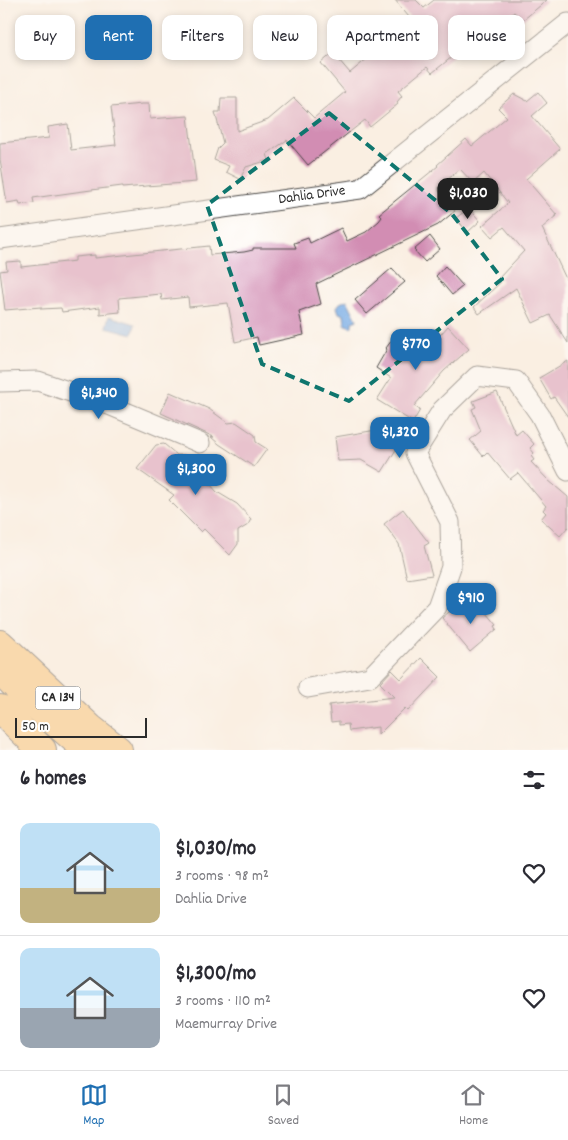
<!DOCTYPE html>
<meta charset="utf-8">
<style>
body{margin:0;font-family:Dekko,sans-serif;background:#f7f7f7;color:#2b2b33;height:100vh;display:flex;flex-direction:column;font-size:19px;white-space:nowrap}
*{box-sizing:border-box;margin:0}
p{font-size:16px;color:#7c7c81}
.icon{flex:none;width:28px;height:28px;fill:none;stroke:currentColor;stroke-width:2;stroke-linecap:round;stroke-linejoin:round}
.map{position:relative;height:750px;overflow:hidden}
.side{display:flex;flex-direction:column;background:#fff;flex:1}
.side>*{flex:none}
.guide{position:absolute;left:15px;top:15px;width:539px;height:45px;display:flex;gap:10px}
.scale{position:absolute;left:15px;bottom:12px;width:132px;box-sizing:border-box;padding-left:5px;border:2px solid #2b2b2b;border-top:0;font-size:14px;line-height:18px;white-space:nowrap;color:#2b2b2b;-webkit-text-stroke:4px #fff;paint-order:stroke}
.price{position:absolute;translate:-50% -42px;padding:0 11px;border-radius:10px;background:#1f6fb2;color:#fff;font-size:16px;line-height:32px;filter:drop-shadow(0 1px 2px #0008)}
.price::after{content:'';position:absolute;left:50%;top:30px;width:15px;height:11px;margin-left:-8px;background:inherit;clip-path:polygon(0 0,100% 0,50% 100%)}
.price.active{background:#222;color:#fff}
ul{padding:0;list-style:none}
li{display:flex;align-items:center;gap:15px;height:125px;padding:0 20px}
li+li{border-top:1px solid #e1e1e2}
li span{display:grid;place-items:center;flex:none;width:140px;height:100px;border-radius:10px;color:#555}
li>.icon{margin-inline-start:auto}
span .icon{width:60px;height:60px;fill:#fffc;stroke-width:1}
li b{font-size:21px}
h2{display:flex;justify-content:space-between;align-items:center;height:60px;padding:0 20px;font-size:21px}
.pill{padding:0 18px;border-radius:10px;background:#fff;box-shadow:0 2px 8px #0003;font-size:18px;line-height:45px}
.pill.active{background:#1f6fb2;color:#fff}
.tab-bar{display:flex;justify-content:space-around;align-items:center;height:70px;border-top:1px solid #e1e1e2;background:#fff;font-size:14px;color:#7c7c81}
.tab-bar a{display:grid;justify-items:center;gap:2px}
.tab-bar .active{color:#1f6fb2}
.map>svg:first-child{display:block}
.water{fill:#74a9e2;stroke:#506a86}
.building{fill:#d28db3}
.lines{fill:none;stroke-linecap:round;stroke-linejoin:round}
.minor-casing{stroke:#4a4846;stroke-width:21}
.highway-casing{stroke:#4a4846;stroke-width:30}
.minor{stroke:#fff;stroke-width:19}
.highway{stroke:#f9bf6d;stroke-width:28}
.marked{fill:none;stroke:#0f766e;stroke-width:4;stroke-dasharray:10 6;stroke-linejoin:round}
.labels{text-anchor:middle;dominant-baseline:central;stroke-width:4.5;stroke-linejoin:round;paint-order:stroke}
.shield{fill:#fff;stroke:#6b6b6b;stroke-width:1}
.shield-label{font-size:14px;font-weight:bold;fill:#2b2b2b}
.street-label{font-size:15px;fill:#2b2b2b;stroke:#fff}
</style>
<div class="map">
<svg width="568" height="750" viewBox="0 0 568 750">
<rect width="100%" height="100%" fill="#fff"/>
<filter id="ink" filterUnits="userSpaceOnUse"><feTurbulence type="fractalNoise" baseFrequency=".02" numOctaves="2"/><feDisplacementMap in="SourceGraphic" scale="10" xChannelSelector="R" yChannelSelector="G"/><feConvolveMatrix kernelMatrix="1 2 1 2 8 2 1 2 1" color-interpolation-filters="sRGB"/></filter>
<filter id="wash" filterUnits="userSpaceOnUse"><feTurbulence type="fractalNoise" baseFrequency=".0096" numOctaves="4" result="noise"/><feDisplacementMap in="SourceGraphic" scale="20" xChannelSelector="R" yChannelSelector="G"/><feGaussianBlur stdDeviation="1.12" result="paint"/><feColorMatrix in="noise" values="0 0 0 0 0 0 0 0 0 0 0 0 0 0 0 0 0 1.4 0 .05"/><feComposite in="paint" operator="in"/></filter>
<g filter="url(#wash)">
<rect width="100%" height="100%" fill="#faefe2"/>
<path class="water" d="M 490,191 L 497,197 L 493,205 L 471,204 L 469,194 L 476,193 L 479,196 Z
M 347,300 L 357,320 L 352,322 L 352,326 L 350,327 L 345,324 L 344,315 L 339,313 L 337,307 L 340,303 Z
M 109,316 L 135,324 L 133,334 L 106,327 Z"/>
<g id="blocks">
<path class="building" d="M 395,0 L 416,0 L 424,8 L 434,0 L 547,0 L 523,20 L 514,12 L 501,24 L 498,20 L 432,73 L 427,67 L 398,91 L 402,96 L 397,102 L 398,104 L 370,127 L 365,120 L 308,165 L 287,140 L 267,154 L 269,160 L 246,167 L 240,179 L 226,172 L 229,166 L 214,160 L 218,148 L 223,143 L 215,112 L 220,112 L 221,98 L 237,98 L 237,131 L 268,120 L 294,98 L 314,118 L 345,92 L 321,63 L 333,53 L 350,73 L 375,52 L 370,46 L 382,36 L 393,49 L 418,28 Z
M 538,92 L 547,103 L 532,116 L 560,149 L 526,179 L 557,215 L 542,228 L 568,283 L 568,343 L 550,315 L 533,323 L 516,288 L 479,314 L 474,307 L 502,281 L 499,278 L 524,251 L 504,227 L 492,237 L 482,226 L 508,203 L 484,173 L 473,183 L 460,169 L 439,187 L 439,191 L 455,211 L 438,225 L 316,284 L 321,304 L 299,312 L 304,335 L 259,345 L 257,337 L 235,342 L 228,303 L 189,307 L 188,297 L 162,300 L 161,294 L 119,298 L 120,312 L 100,314 L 100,307 L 62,312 L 61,308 L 41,309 L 41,307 L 5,310 L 0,271 L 7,270 L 6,262 L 21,261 L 21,267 L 75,261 L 75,257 L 95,255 L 95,258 L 209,246 L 210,255 L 244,252 L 253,250 L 253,248 L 296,248 L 294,243 L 308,238 L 310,243 L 341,228 L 347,241 L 366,232 L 379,221 L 382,217 L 379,214 L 438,166 L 437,165 L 466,139 L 472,146 L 507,117 L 498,108 L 514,94 L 527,101 Z
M 142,104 L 149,104 L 150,119 L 188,116 L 196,182 L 122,188 L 122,186 L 76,192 L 33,198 L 34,203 L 20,205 L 19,201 L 7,203 L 0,159 L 0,143 L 49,138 L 48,127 L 68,124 L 71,150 L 116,145 L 111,107 Z
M 469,208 L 480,221 L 468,232 L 456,218 Z
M 430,236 L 440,249 L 425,262 L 414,250 Z
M 445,266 L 463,286 L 452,295 L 436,276 Z
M 392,268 L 405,282 L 367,314 L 355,300 Z
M 448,326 L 469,349 L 444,371 L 414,406 L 420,410 L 413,422 L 377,400 L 391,378 L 376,368 L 387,349 L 386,348 L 395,336 L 420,358 Z
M 568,361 L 568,417 L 554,397 L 551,399 L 539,378 Z
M 170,392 L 209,409 L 228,423 L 236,422 L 255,435 L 256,442 L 267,449 L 254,467 L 219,444 L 211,437 L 214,437 L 161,413 Z
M 497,392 L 516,435 L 522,430 L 534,444 L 530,448 L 534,453 L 531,456 L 534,460 L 531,462 L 548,480 L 568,497 L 568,527 L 560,536 L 541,519 L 546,513 L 543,510 L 546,506 L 518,473 L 510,479 L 487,452 L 483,456 L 470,440 L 481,431 L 472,409 L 476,407 L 473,401 Z
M 412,424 L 382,472 L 361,460 L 338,461 L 335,437 Z
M 164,444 L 177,455 L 184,455 L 217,492 L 237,504 L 251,519 L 248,525 L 238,531 L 238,544 L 230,555 L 204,529 L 201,532 L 169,500 L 174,495 L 137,469 L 156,445 Z
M 403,509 L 429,543 L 424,546 L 432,575 L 407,579 L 399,544 L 384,524 Z
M 477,601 L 497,625 L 495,626 L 497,629 L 470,652 L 442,618 L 456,606 L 462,614 Z
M 421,658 L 440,677 L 408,711 L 405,708 L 378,735 L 378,727 L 349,731 L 348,724 L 339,725 L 339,721 L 331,722 L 329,705 L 394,697 L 380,683 L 392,670 L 401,679 Z"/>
</g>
</g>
<g filter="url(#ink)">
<use href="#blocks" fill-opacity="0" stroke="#4a4846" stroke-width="1"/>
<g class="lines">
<g class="minor-casing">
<g id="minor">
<path id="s1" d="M 0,239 L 360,189 L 568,23"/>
<path d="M 0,382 L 38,381 L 109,405 L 200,443"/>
<path d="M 308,688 L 370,677 L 437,607 L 451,567 L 450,522 L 415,453 L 442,410 L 477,376 L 516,381 L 540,415 L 568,471"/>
</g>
</g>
<g class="highway-casing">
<path id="highway" d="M 0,644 L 90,728 L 118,750
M 0,670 L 30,700 L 87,750
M 0,709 L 42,750"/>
</g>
<use href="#minor" class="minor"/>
<use href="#highway" class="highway"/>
</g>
</g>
<path d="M0 0H568V750H0ZM 329,113 L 452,214 L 502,279 L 349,401 L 262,364 L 207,205 Z" fill="#faefe2" fill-opacity=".55" fill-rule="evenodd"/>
<path class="marked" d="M 329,113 L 452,214 L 502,279 L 349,401 L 262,364 L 207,205 Z"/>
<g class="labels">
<rect class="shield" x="35.5" y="686.5" width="45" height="23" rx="4"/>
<g class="shield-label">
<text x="58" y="698">CA 134</text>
</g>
<g class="street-label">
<text stroke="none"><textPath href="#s1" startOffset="315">Dahlia Drive</textPath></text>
</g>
</g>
</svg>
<div class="scale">50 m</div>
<b class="price active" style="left:468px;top:220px">$1,030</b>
<b class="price" style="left:416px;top:371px">$770</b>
<b class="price" style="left:99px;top:420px">$1,340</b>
<b class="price" style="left:400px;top:459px">$1,320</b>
<b class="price" style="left:196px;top:496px">$1,300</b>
<b class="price" style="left:471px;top:625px">$910</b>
<div class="guide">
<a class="pill">Buy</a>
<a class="pill active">Rent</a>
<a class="pill">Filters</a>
<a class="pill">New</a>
<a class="pill">Apartment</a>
<a class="pill">House</a>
</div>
</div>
<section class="side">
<h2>6 homes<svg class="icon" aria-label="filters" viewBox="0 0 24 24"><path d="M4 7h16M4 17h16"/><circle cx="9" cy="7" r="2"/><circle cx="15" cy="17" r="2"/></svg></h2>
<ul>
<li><span style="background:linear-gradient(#bfe0f5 65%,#c2b280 0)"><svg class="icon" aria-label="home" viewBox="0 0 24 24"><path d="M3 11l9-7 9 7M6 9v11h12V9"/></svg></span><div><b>$1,030/mo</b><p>3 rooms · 98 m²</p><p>Dahlia Drive</p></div><svg class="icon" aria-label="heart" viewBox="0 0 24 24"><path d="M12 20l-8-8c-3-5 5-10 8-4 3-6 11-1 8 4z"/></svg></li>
<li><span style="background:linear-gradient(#bfe0f5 60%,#9aa5b1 0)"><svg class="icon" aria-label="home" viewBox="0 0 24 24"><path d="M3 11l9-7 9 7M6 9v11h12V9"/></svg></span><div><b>$1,300/mo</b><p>3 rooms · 110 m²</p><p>Maemurray Drive</p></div><svg class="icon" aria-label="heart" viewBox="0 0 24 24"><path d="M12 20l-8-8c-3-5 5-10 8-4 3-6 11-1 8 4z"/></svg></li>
</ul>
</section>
<nav class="tab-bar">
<a class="active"><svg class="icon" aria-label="map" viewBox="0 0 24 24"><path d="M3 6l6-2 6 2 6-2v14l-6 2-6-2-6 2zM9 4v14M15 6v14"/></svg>Map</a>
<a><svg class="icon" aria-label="saved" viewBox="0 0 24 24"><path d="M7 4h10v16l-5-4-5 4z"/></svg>Saved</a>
<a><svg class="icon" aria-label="home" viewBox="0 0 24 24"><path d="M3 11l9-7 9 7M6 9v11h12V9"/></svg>Home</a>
</nav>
